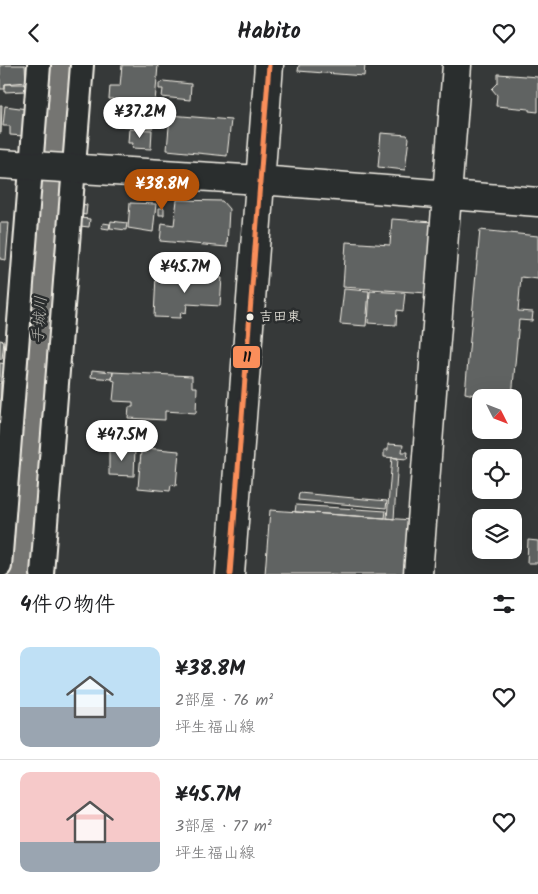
<!DOCTYPE html>
<html lang="ja">
<meta charset="utf-8">
<style>
body{margin:0;font-family:Kalam,"Klee One",sans-serif;background:#f6f6f6;color:#202124;height:100vh;display:flex;flex-direction:column;font-size:19px;white-space:nowrap}
*{box-sizing:border-box;margin:0}
p{font-size:16px;color:#757577}
.icon{flex:none;width:28px;height:28px;fill:none;stroke:currentColor;stroke-width:2;stroke-linecap:round;stroke-linejoin:round}
.map{position:relative;height:509px;overflow:hidden}
.drawer{display:flex;flex-direction:column;background:#fff;flex:1}
.drawer>*{flex:none}
.needle{width:32px;rotate:132deg}
.fabs{position:absolute;left:472px;top:324px;display:grid;gap:10px}
.fabs a{display:grid;place-items:center;width:50px;height:50px;border-radius:10px;background:#fff;box-shadow:0 5px 20px #0002;font-size:25px}
.price{position:absolute;translate:-50% -42px;padding:0 11px;border-radius:18px;background:#fff;color:#222;font-size:16px;line-height:32px;filter:drop-shadow(0 1px 2px #0008)}
.price::after{content:'';position:absolute;left:50%;top:30px;width:15px;height:11px;margin-left:-8px;background:inherit;clip-path:polygon(0 0,100% 0,50% 100%)}
.price.selected{background:#b45309;color:#fff}
ul{padding:0;list-style:none}
li{display:flex;align-items:center;gap:15px;height:125px;padding:0 20px}
li+li{border-top:1px solid #e0e0e0}
li span{display:grid;place-items:center;flex:none;width:140px;height:100px;border-radius:10px;color:#555}
li>.icon{margin-inline-start:auto}
span .icon{width:60px;height:60px;fill:#fffc;stroke-width:1}
li b{font-size:21px}
h2{display:flex;justify-content:space-between;align-items:center;height:60px;padding:0 20px;font-size:21px}
header{display:flex;justify-content:space-between;align-items:center;height:65px;padding:0 20px;background:#fff;font-size:22px;font-weight:700}
.map>svg:first-child{display:block}
.lines{fill:none;stroke-linecap:round;stroke-linejoin:round}
.river{stroke:#757572;stroke-width:36}
.building{fill:#616362;stroke:#f4f1e8}
.street-casing{stroke:#f4f1e8;stroke-width:26}
.secondary-casing{stroke:#f4f1e8;stroke-width:31}
.street{stroke:#2a2d2e;stroke-width:22}
.secondary{stroke:#2a2d2e;stroke-width:28}
.bus-1-casing{stroke:#2a2d2e;stroke-width:9}
.bus-1{stroke:#fa8e5a;stroke-width:5}
.bus-dot{fill:#f4f1e8;stroke:#2a2d2e;stroke-width:2}
.labels{text-anchor:middle;dominant-baseline:central;stroke-width:5;stroke-linejoin:round;paint-order:stroke}
.bus-label{font-size:14px;fill:#f4f1e8;stroke:#2a2d2e;text-anchor:start}
.water-label{font-size:16px;font-style:italic;fill:#b4b3ad;stroke:#2a2d2e}
.line-badge{stroke:#2a2d2e;stroke-width:2}
.pale-badge-label{font-size:14px;text-anchor:middle;font-weight:bold;fill:#111}
</style>
<header><svg class="icon" aria-label="back" viewBox="0 0 24 24"><path d="M15 5l-7 7 7 7"/></svg>Habito<svg class="icon" aria-label="heart" viewBox="0 0 24 24"><path d="M12 20l-8-8c-3-5 5-10 8-4 3-6 11-1 8 4z"/></svg></header>
<div class="map">
<svg width="538" height="509" viewBox="0 0 538 509">
<rect width="100%" height="100%" fill="#363939"/>
<filter id="ink" filterUnits="userSpaceOnUse"><feTurbulence type="fractalNoise" baseFrequency=".02" numOctaves="2"/><feDisplacementMap in="SourceGraphic" scale="10" xChannelSelector="R" yChannelSelector="G"/><feConvolveMatrix kernelMatrix="1 2 1 2 8 2 1 2 1" color-interpolation-filters="sRGB"/></filter>
<g filter="url(#ink)">
<g class="lines">
<path class="river" d="M 20,509 L 60,0"/>
</g>
<path class="building" d="M 0,0 L 25,0 L 26,17 L 5,19 L 5,24 L 0,24 Z
M 122,0 L 158,0 L 153,63 L 123,61 L 124,51 L 112,50 L 113,34 L 109,34 L 110,21 L 120,21 Z
M 299,0 L 365,0 L 364,11 L 298,6 Z
M 498,9 L 538,12 L 538,47 L 529,46 L 529,44 L 496,41 L 497,30 L 492,24 L 498,18 Z
M 163,16 L 191,19 L 190,35 L 162,32 L 163,24 L 159,24 L 159,18 L 162,18 Z
M 5,19 L 25,19 L 25,26 L 5,27 Z
M 0,40 L 2,40 L 1,68 L 0,68 Z
M 5,41 L 27,44 L 24,71 L 10,70 L 10,61 L 3,61 Z
M 170,50 L 231,55 L 227,91 L 167,85 Z
M 129,64 L 152,65 L 151,84 L 132,83 L 133,78 L 128,78 Z
M 381,68 L 407,70 L 409,73 L 405,105 L 378,102 Z
M 160,133 L 164,133 L 164,139 L 159,139 Z
M 177,135 L 222,136 L 229,144 L 227,182 L 160,176 L 162,158 L 174,160 Z
M 130,138 L 156,139 L 153,167 L 128,163 Z
M 81,139 L 87,140 L 86,150 L 80,149 Z
M 159,143 L 164,143 L 164,150 L 159,150 Z
M 80,153 L 90,154 L 89,162 L 80,161 Z
M 392,154 L 433,157 L 427,228 L 343,222 L 346,177 L 390,180 Z
M 111,156 L 127,158 L 126,165 L 110,163 Z
M 0,158 L 9,158 L 6,195 L 0,194 Z
M 103,158 L 110,159 L 109,164 L 102,163 Z
M 480,165 L 538,171 L 538,214 L 521,212 L 518,246 L 533,247 L 532,256 L 519,255 L 512,332 L 483,332 L 465,328 Z
M 156,210 L 222,213 L 220,241 L 187,239 L 186,248 L 181,247 L 180,253 L 154,252 Z
M 344,224 L 369,226 L 366,261 L 340,259 Z
M 370,226 L 405,228 L 403,246 L 397,245 L 396,260 L 368,258 Z
M 0,275 L 4,276 L 2,294 L 0,294 Z
M 0,298 L 6,299 L 5,317 L 0,317 Z
M 92,305 L 113,307 L 112,314 L 91,312 Z
M 113,307 L 192,311 L 192,322 L 197,322 L 196,348 L 165,346 L 165,355 L 128,353 L 129,342 L 133,342 L 133,337 L 113,336 L 115,316 L 112,315 Z
M 0,318 L 6,318 L 5,335 L 0,335 Z
M 388,379 L 403,380 L 402,387 L 408,387 L 407,394 L 384,392 L 384,385 L 388,385 Z
M 109,383 L 135,384 L 134,411 L 109,410 Z
M 146,383 L 179,386 L 176,421 L 171,420 L 170,426 L 138,423 L 141,387 L 146,387 Z
M 392,392 L 398,393 L 394,454 L 387,453 Z
M 299,428 L 387,436 L 386,443 L 298,435 Z
M 296,440 L 386,446 L 385,453 L 295,447 Z
M 270,445 L 412,455 L 408,509 L 265,509 Z
M 528,475 L 538,476 L 538,498 L 527,498 Z"/>
<g class="lines">
<g class="street-casing">
<path id="street" d="M 0,501 L 39,0
M 42,509 L 82,0"/>
</g>
<g class="secondary-casing">
<path id="secondary" d="M 0,99 L 260,115 L 538,137
M 230,509 L 269,0
M 418,509 L 457,0"/>
</g>
<use href="#street" class="street"/>
<use href="#secondary" class="secondary"/>
<g class="bus-1-casing">
<path id="bus-1" d="M 230,509 L 269,0"/>
</g>
<use href="#bus-1" class="bus-1"/>
</g>
</g>
<circle class="bus-dot" cx="250" cy="252" r="4.5"/>
<g class="labels">
<g class="bus-label">
<text x="259" y="252">吉田東</text>
</g>
<g class="water-label">
<text transform="translate(40 255) rotate(-86)">手城川</text>
</g>
</g>
<rect class="line-badge" x="232" y="280" width="29" height="24" rx="5" fill="#fa8e5a"/>
<g class="pale-badge-label">
<text x="247" y="297">11</text>
</g>
</svg>
<div class="fabs">
<a><svg class="needle" viewBox="-14 -14 28 28"><path d="M0-13l5 13h-10z" fill="#e53935"/><path d="M0 13l5-13h-10z" fill="#757577"/></svg></a>
<a><svg class="icon" aria-label="locate" viewBox="0 0 24 24"><circle cx="12" cy="12" r="6"/><path d="M12 2v4M12 18v4M2 12h4M18 12h4"/></svg></a>
<a><svg class="icon" aria-label="layers" viewBox="0 0 24 24"><path d="M12 4l9 5-9 5-9-5zM3 14l9 5 9-5"/></svg></a>
</div>
<b class="price" style="left:140px;top:74px">¥37.2M</b>
<b class="price selected" style="left:162px;top:146px">¥38.8M</b>
<b class="price" style="left:185px;top:229px">¥45.7M</b>
<b class="price" style="left:122px;top:397px">¥47.5M</b>
</div>
<section class="drawer">
<h2>4件の物件<svg class="icon" aria-label="filters" viewBox="0 0 24 24"><path d="M4 7h16M4 17h16"/><circle cx="9" cy="7" r="2"/><circle cx="15" cy="17" r="2"/></svg></h2>
<ul>
<li><span style="background:linear-gradient(#bfe0f5 60%,#9aa5b1 0)"><svg class="icon" aria-label="home" viewBox="0 0 24 24"><path d="M3 11l9-7 9 7M6 9v11h12V9"/></svg></span><div><b>¥38.8M</b><p>2部屋 · 76 m²</p><p>坪生福山線</p></div><svg class="icon" aria-label="heart" viewBox="0 0 24 24"><path d="M12 20l-8-8c-3-5 5-10 8-4 3-6 11-1 8 4z"/></svg></li>
<li><span style="background:linear-gradient(#f6c9c9 70%,#9aa5b1 0)"><svg class="icon" aria-label="home" viewBox="0 0 24 24"><path d="M3 11l9-7 9 7M6 9v11h12V9"/></svg></span><div><b>¥45.7M</b><p>3部屋 · 77 m²</p><p>坪生福山線</p></div><svg class="icon" aria-label="heart" viewBox="0 0 24 24"><path d="M12 20l-8-8c-3-5 5-10 8-4 3-6 11-1 8 4z"/></svg></li>
</ul>
</section>
